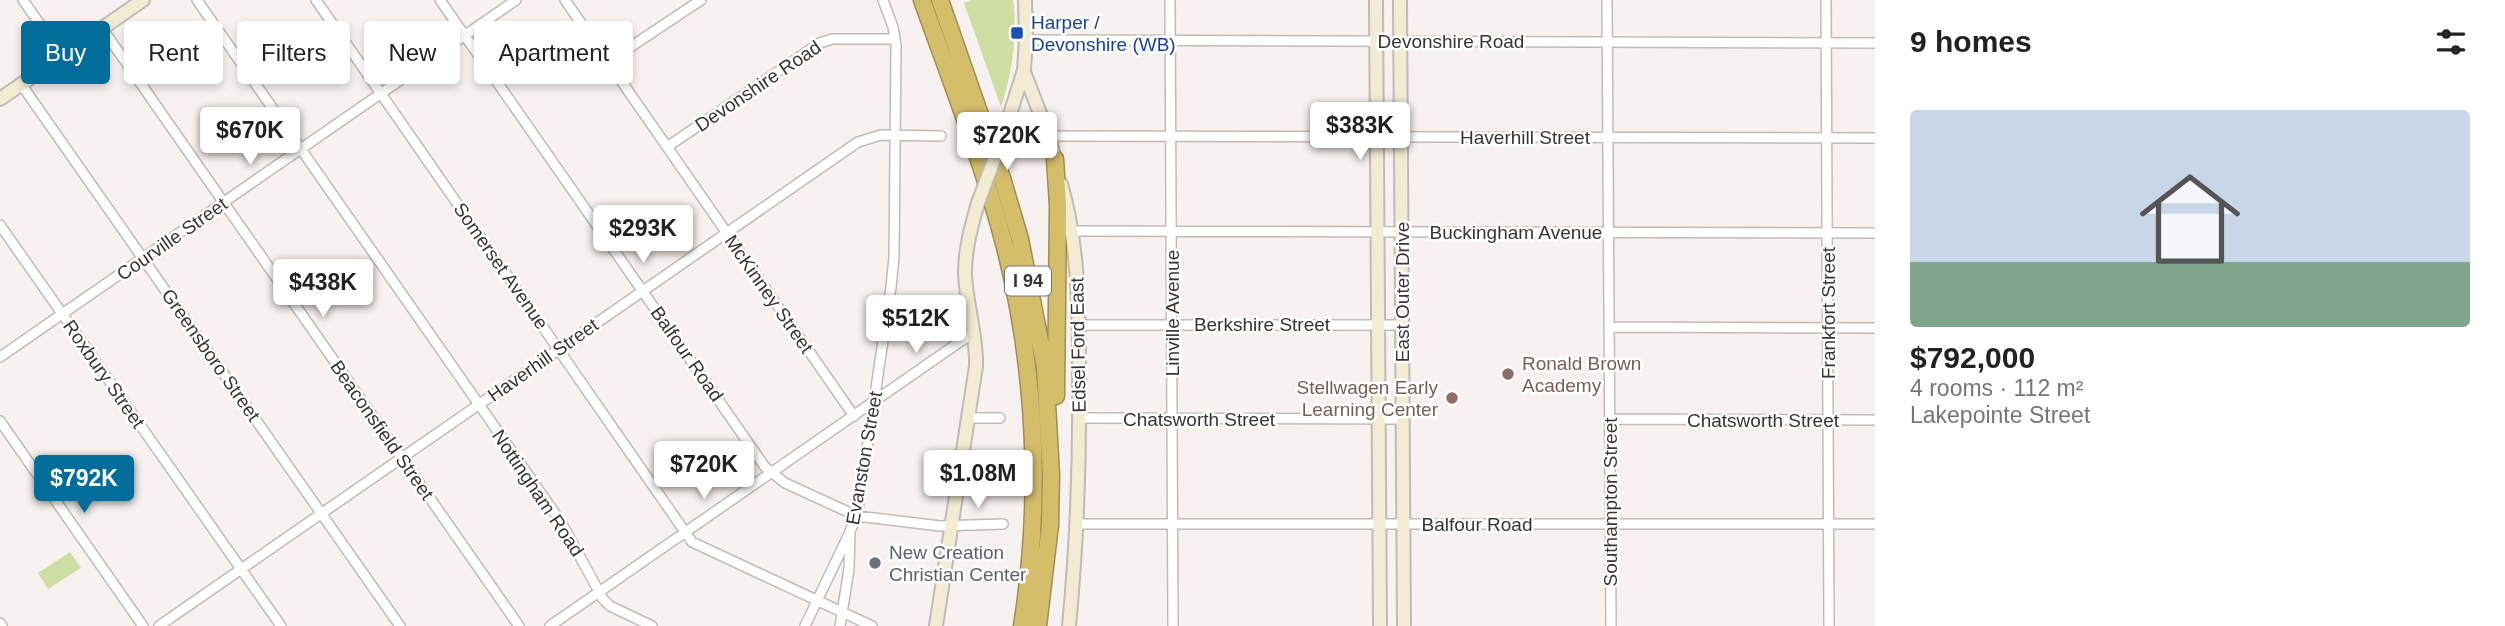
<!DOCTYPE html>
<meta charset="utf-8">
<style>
body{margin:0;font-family:Helvetica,sans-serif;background:#f2f2f2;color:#222;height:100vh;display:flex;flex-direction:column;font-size:26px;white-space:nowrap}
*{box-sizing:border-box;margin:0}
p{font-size:23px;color:#767676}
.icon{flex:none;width:38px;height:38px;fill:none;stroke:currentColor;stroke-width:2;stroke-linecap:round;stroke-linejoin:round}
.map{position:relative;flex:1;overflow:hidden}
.drawer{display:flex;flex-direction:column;background:#fff;width:630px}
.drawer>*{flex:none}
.hud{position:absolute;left:21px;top:21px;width:665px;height:63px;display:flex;gap:14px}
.price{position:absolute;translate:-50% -60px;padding:0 16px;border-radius:7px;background:#fff;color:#222;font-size:23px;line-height:46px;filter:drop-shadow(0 2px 4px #0008)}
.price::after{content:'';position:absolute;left:50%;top:42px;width:21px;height:16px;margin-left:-10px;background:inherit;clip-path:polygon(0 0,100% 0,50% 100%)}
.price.current{background:#026d9a;color:#fff}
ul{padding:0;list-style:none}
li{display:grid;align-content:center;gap:14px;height:371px;padding:0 35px}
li+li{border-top:2px solid #e0e0e0}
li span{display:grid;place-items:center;height:217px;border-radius:7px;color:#555}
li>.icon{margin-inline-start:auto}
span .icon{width:126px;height:126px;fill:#fffc;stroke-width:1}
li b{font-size:30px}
h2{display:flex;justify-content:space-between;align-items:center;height:84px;padding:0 35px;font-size:30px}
.tag{padding:0 24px;border-radius:7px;background:#fff;box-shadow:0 4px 10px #0003;font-size:24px;line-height:63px}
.tag.current{background:#026d9a;color:#fff}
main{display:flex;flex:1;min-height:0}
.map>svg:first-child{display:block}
.green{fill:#cedda2}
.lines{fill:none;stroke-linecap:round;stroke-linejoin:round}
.street-casing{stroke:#c0bbb9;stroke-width:12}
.secondary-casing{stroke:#c0bbb9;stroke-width:16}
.highway-casing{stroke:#9e8e57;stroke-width:19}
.street{stroke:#fff;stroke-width:9}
.secondary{stroke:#f2ecd2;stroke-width:12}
.highway{stroke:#d5be6a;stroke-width:16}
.secondary-bridge-casing{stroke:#c0bbb9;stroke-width:16;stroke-linecap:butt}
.secondary-bridge{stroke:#f2ecd2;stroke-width:12}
.transit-dot{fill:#1a4fb4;stroke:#fff;stroke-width:2.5}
.education-dot{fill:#8d6e63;stroke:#fff;stroke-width:2.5}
.worship-dot{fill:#6b7280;stroke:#fff;stroke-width:2.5}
.labels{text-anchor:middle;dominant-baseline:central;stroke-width:5;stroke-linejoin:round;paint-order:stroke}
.shield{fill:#fff;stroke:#737271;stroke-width:2}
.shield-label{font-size:18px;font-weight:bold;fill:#373534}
.transit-label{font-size:19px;fill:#164399;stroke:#fff;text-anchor:start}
.street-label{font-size:19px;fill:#373534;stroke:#fff}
.education-label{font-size:19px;fill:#785e54;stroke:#fff;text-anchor:start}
.worship-label{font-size:19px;fill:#5b616d;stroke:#fff;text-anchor:start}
</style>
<main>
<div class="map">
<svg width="1875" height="626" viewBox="0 0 1875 626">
<rect width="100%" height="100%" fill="#f7f2ef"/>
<path class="green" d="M 972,0 L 1013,0 C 1018,36 1012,73 1001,107 L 964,3 Z
M 70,552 L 81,568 L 48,589 L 38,573 Z"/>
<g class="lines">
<g class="street-casing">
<path id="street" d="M 23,0 L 62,56
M 197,0 L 561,522 L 603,599 L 610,606 L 652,626
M 316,0 L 692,542 L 872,626
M 440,0 L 765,467 L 785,483 L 857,516 L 940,526 L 1003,524
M 565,0 L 854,416
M 1170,0 L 1173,626
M 1607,0 L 1611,626
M 1826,0 L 1829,626
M 102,28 L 519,626
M 1026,40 L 1875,43
M 608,62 L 701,0
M 21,84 L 400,626
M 1049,136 L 1875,138
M 667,147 L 820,43 L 832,39 L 895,39
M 0,225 L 281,626
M 1072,231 L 1875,233
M 1079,325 L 1402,325
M 1609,327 L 1875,328
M 0,357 L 516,0
M 968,418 L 1000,418
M 1079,418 L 1403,419
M 1609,419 L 1875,420
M 0,421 L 143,626
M 1078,524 L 1875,524
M 0,623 L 2,626
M 159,626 L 858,142 L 881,135 L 941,136
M 550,626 L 974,332
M 805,626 L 848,536
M 840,626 L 849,569 L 850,531 L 857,516 L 891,287 L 894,257 L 896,45 L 893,27 L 883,0"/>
</g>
<g class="secondary-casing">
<path id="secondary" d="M 1376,0 L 1380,626
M 1400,0 L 1404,626
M 1024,72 L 1046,129 L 1057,166
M 0,99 L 143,0
M 1005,130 L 1024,70 L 1026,40 L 1025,0
M 1061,184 C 1079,246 1079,310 1079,375 C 1080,459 1077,542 1069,626
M 936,626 L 976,366 C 977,335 966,305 965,273 C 965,249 971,227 978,203"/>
</g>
<g class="highway-casing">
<path id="highway" d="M 922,0 C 951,81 983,163 1005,247 C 1036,370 1042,500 1022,626
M 940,0 L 1002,178 L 1020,239 L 1045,367 L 1051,475 L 1050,525 L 1038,626
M 1055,159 L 1058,205 L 1056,396"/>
</g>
<use href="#street" class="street"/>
<use href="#secondary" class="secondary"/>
<use href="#highway" class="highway"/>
<g class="secondary-bridge-casing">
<path id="secondary-bridge" d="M 978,203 L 1005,130"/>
</g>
<use href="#secondary-bridge" class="secondary-bridge"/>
</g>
<rect class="transit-dot" x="1010" y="26" width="14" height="14" rx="3.5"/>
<g class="education-dot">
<circle cx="1508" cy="374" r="7"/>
<circle cx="1452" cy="398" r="7"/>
</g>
<circle class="worship-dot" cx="875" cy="563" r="7"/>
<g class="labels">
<rect class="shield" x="1005" y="266.5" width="46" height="29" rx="5"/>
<g class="shield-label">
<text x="1028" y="281">I 94</text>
</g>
<g class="transit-label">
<text x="1031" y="22">Harper /<tspan x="1031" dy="22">Devonshire (WB)</tspan></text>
</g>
<g class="street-label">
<text x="1451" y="41">Devonshire Road</text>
<text transform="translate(758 86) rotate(-34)">Devonshire Road</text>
<text x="1525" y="137">Haverhill Street</text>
<text x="1516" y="232">Buckingham Avenue</text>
<text transform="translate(172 239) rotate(-35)">Courville Street</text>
<text transform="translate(501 266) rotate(55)">Somerset Avenue</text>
<text transform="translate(1402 292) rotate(-90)">East Outer Drive</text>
<text transform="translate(769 294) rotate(55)">McKinney Street</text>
<text transform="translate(1172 313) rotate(-90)">Linville Avenue</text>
<text transform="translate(1828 313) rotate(-90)">Frankfort Street</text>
<text x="1262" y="324">Berkshire Street</text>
<text transform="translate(1078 345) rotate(-91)">Edsel Ford East</text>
<text transform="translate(687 354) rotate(55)">Balfour Road</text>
<text transform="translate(211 355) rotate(55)">Greensboro Street</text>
<text transform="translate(543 360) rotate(-35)">Haverhill Street</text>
<text transform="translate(104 374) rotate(55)">Roxbury Street</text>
<text x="1199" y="419">Chatsworth Street</text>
<text x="1763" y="420">Chatsworth Street</text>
<text transform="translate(382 430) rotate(55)">Beaconsfield Street</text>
<text transform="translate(864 458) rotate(-80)">Evanston Street</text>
<text transform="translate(538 493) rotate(56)">Nottingham Road</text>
<text transform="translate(1610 502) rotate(-90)">Southampton Street</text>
<text x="1477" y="524">Balfour Road</text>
</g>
<g class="education-label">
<text x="1522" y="363">Ronald Brown<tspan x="1522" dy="22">Academy</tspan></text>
<text x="1438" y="387" text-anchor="end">Stellwagen Early<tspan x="1438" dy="22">Learning Center</tspan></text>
</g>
<g class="worship-label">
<text x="889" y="552">New Creation<tspan x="889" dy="22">Christian Center</tspan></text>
</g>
</g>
</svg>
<b class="price" style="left:1360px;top:162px">$383K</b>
<b class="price" style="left:250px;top:167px">$670K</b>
<b class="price" style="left:1007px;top:172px">$720K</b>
<b class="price" style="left:643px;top:265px">$293K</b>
<b class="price" style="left:323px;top:319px">$438K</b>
<b class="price" style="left:916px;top:355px">$512K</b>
<b class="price" style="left:704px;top:501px">$720K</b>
<b class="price" style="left:978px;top:510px">$1.08M</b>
<b class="price current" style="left:84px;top:515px">$792K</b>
<div class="hud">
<a class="tag current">Buy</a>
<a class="tag">Rent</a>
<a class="tag">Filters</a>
<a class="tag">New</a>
<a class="tag">Apartment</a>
</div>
</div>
<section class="drawer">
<h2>9 homes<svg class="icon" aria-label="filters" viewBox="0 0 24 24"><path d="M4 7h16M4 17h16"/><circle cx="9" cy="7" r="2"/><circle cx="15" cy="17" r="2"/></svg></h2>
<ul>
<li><span style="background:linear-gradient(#c9d6e8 70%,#7fa58c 0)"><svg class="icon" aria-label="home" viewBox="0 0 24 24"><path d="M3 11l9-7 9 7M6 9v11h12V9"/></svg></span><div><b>$792,000</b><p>4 rooms · 112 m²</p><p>Lakepointe Street</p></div></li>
</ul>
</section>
</main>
